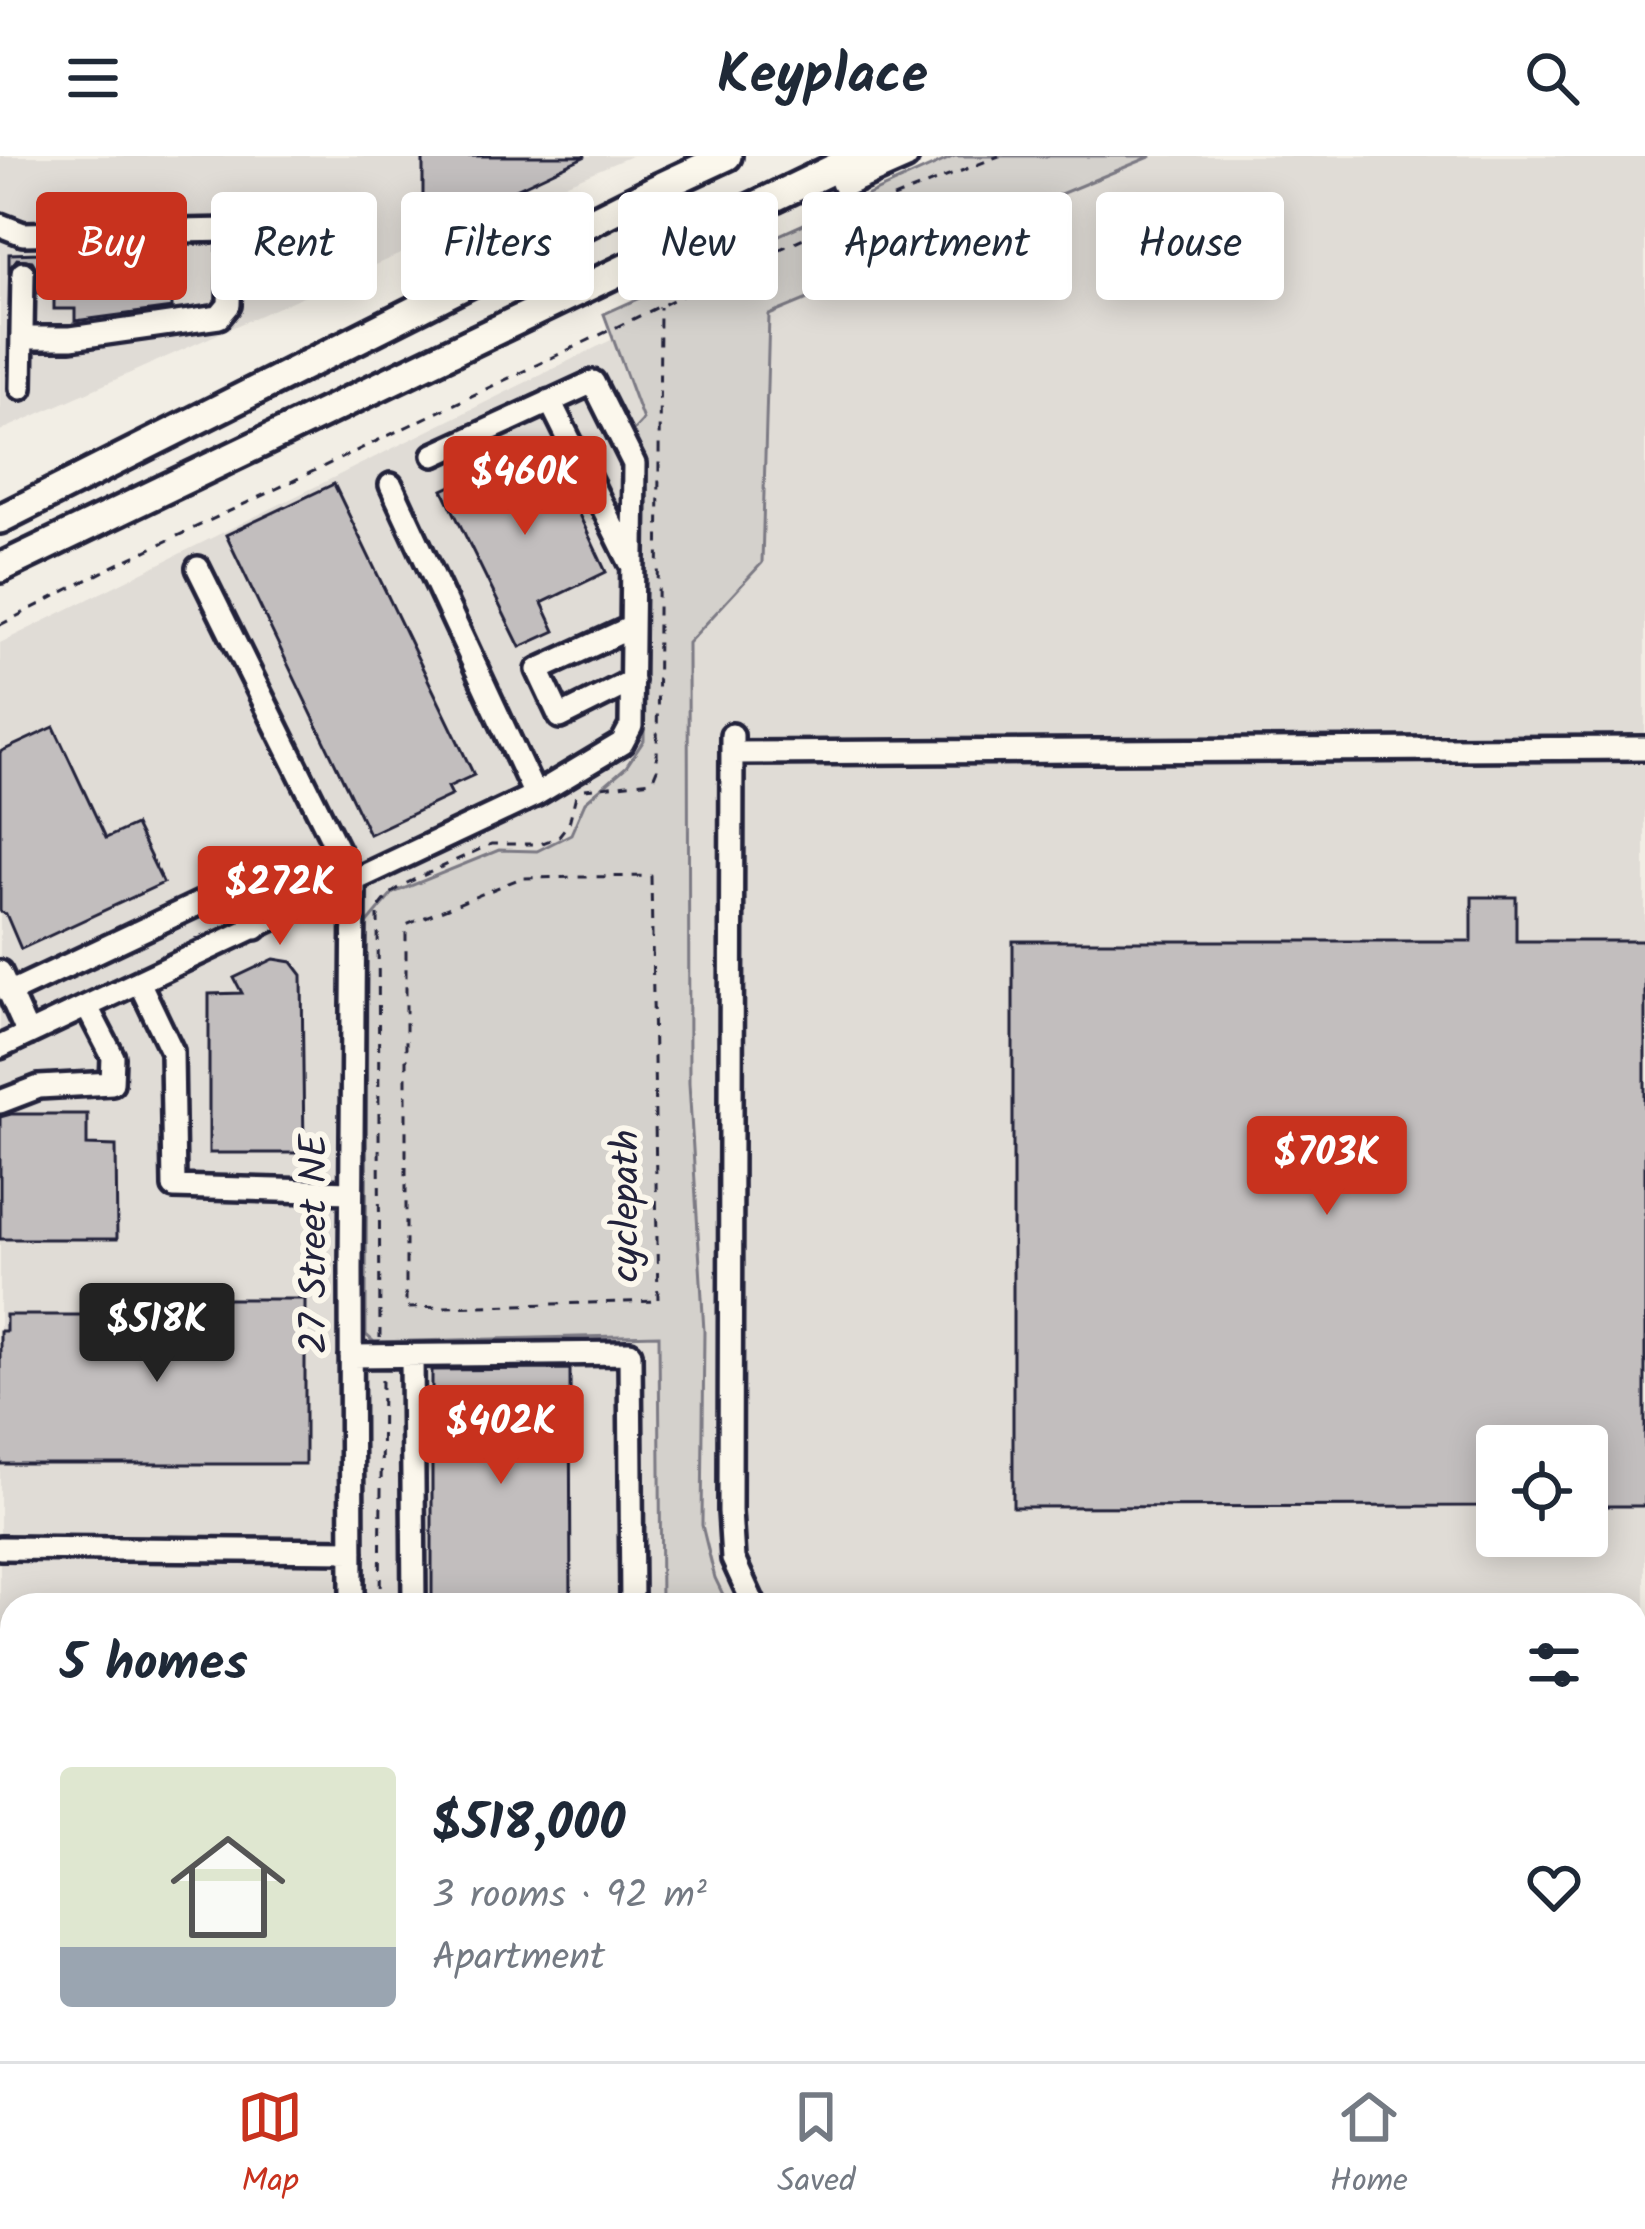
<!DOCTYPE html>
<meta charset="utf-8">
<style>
body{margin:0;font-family:Kalam,sans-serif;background:#f6f6f7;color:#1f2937;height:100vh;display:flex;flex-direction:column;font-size:45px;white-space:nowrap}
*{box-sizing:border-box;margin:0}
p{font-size:39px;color:#747a83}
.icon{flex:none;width:66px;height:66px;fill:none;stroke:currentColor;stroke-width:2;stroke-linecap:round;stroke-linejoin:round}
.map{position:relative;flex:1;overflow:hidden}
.sheet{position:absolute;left:0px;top:1437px;width:1647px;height:468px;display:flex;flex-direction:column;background:#fff;border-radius:36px 36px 0 0;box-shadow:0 6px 30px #0003}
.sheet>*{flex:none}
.hud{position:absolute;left:36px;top:36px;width:1575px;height:108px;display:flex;gap:24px}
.buttons{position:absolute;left:1476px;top:1269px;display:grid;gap:24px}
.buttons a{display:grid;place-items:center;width:132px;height:132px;border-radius:12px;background:#fff;box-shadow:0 6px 30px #0003;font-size:60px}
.price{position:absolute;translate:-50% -102px;padding:0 27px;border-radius:12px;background:#c8321e;color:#fff;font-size:39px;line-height:78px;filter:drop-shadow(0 3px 6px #0008)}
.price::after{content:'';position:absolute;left:50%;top:72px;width:36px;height:27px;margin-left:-18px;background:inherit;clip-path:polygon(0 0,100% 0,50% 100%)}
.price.selected{background:#222;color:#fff}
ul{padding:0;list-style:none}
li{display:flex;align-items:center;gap:36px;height:300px;padding:0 60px}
li span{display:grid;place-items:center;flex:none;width:336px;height:240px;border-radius:12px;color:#555}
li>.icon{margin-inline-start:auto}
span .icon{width:144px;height:144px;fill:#fffc;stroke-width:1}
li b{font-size:51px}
h2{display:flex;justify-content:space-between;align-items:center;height:144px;padding:0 60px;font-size:51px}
.chip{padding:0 42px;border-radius:12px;background:#fff;box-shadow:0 6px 30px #0003;font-size:42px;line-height:108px}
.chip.selected{background:#c8321e;color:#fff}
header{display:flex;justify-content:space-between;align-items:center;height:156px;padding:0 60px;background:#fff;font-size:54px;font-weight:700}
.dock{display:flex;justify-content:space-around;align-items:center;height:168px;border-top:3px solid #e0e1e3;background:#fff;font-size:33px;color:#747a83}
.dock a{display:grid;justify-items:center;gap:6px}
.dock .selected{color:#c8321e}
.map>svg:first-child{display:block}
.built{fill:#e0dcd6;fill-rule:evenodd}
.green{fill:#d4d1cc;stroke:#7b7a84;stroke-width:3}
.building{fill:#c2bebe;stroke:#22223b;stroke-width:3}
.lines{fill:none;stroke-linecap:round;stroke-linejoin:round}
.minor-casing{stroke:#22223b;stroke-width:30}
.major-casing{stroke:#22223b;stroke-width:36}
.path{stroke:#22223b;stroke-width:3;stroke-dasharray:9 9;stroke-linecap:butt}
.minor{stroke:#fbf7ec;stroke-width:21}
.major{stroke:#fbf7ec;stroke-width:27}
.labels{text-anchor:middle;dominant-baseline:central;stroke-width:12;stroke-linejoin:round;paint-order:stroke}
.street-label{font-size:39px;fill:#22223b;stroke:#fbf7ec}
</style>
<header><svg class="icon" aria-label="menu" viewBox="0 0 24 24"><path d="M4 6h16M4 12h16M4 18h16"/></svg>Keyplace<svg class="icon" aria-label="search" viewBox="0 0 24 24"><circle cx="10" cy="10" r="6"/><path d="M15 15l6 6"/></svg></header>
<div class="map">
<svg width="1645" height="1905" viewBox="0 0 1645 1905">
<rect width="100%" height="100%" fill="#f2eee5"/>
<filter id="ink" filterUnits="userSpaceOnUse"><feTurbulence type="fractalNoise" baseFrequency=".00833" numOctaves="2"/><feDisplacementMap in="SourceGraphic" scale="24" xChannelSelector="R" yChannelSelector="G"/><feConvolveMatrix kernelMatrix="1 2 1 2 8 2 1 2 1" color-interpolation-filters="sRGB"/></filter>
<g filter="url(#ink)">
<path class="built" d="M 0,0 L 631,0 L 330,128 L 0,275 Z
M 1152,0 L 1645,0 L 1645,1633 L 1635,1633 L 1635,1449 L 728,1449 L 715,1422 L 702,1369 L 704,1175 L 689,927 L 688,487 L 762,407 L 769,159 ZM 1497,1290 L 1587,1290 L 1587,1380 L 1497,1380 Z
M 613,183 L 643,264 L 631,277 L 647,313 L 644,584 L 626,611 L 585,646 L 571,678 L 537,695 L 499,694 L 393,737 L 367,768 L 366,1178 L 374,1186 L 660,1179 L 661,1449 L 12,1449 L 12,1677 L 0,1678 L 0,487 Z
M 1635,1733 L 1645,1733 L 1645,1905 L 0,1905 L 0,1756 L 12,1755 L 12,1893 L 1635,1893 Z"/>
<path class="green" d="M 955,0 L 1152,0 L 769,159 L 762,407 L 688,487 L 689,927 L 704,1175 L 702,1369 L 715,1422 L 728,1449 L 661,1449 L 659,1179 L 374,1186 L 366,1179 L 367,768 L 393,737 L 499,694 L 537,695 L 571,678 L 585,646 L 626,611 L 644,584 L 647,313 L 631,277 L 643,264 L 604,158 Z"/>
<path class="building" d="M 423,0 L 586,0 L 482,49 L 423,48 Z
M 172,90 L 172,152 L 75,165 L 75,153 L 54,153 L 54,137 L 39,137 L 39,117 L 32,105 L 17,103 L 9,114 L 9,98 L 41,97 L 41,93 Z
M 527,295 L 553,303 L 606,416 L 542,447 L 555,475 L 520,491 L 443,334 Z
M 334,328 L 474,619 L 448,631 L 452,639 L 369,678 L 226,379 Z
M 54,571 L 106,682 L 135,669 L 163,727 L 21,793 L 6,758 L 0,756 L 0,596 Z
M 1472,741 L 1516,741 L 1516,785 L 1645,785 L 1645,1350 L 1587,1350 L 1587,1290 L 1497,1290 L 1497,1350 L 1013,1351 L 1013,785 L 1472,785 Z
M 274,803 L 292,806 L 302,819 L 304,997 L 209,997 L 209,838 L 242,837 L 234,822 Z
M 11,958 L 87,958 L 87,989 L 116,990 L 117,1083 L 0,1083 L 0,961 Z
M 147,1143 L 305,1143 L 305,1308 L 0,1308 L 0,1175 L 6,1175 L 6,1159 L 147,1159 Z
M 570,1213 L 571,1449 L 432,1449 L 432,1214 Z"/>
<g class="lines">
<g class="minor-casing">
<path id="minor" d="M 0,69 L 23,78 L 231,74 L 229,149 L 219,161 L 71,182 L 22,182
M 21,232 L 23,117
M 550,245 L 630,406
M 391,329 L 535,639
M 198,412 L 354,727 L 351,1113 L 352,1449
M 632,525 L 560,561 L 538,514 L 632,471
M 732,579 L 730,1355 L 733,1403 L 754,1449
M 732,597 L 1645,592
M 0,816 L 28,878
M 139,826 L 172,895 L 174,1031 L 351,1036
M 9,837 L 234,731 L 256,772
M 0,891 L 535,639 L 622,587 L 631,570 L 634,308 L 593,226 L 434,299
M 0,946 L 39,931 L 112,927 L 113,901 L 87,851
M 351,1200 L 630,1197 L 632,1449
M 412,1200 L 414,1449
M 0,1392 L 352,1395
M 1635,1697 L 1645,1697
M 0,1734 L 12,1733
M 1635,1799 L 1645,1800
M 410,1893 L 410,1905
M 649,1893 L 649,1905
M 833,1893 L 833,1905
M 896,1893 L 897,1905
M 960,1893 L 960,1905
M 1194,1893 L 1194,1905
M 352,1905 L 352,1893
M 1343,1905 L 1344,1893
M 1564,1905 L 1564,1893"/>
</g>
<g class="major-casing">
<path id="major" d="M 845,26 L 904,0
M 0,363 L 654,34 L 727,0
M 0,412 L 860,0"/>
</g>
<path class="path" d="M 0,469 L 110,412 L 858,56 L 999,0
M 585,633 L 652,625 L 657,613 L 660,151
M 651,720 L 658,1145 L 406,1152 L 406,769 L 521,722 Z
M 380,1182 L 378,753 L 389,739 L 405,728 L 491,688 L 540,688 L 558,681 L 569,667 L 577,635
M 380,1449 L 382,1221
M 1635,1660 L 1645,1660
M 0,1694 L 12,1693"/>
<use href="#minor" class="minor"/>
<use href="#major" class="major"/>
</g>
</g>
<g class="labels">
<g class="street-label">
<text transform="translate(628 1050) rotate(-90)">cyclepath</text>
<text transform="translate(316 1088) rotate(-90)">27 Street NE</text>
</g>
</g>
</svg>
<div class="buttons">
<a><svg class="icon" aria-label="locate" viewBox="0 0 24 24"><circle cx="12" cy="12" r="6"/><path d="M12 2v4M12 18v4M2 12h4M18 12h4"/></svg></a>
</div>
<b class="price" style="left:525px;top:382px">$460K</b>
<b class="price" style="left:280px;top:792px">$272K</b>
<b class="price" style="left:1327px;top:1062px">$703K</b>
<b class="price selected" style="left:157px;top:1229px">$518K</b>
<b class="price" style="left:501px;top:1331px">$402K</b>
<div class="hud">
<a class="chip selected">Buy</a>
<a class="chip">Rent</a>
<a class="chip">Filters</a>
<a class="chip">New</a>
<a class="chip">Apartment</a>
<a class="chip">House</a>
</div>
<section class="sheet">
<h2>5 homes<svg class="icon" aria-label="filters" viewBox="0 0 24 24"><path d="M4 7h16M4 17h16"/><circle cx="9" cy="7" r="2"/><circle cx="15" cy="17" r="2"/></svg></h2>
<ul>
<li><span style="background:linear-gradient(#dfe7d0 75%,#9aa5b1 0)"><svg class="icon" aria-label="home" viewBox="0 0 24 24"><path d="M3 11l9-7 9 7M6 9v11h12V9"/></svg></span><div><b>$518,000</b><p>3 rooms · 92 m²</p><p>Apartment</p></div><svg class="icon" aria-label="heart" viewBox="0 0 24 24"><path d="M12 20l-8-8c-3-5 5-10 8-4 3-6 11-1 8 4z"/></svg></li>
</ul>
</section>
</div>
<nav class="dock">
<a class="selected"><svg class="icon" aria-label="map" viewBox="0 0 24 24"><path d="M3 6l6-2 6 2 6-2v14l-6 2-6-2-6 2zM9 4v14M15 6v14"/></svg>Map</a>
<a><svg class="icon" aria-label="saved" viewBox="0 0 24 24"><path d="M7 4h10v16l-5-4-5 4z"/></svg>Saved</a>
<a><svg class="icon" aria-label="home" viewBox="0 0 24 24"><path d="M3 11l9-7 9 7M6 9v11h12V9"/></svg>Home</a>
</nav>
